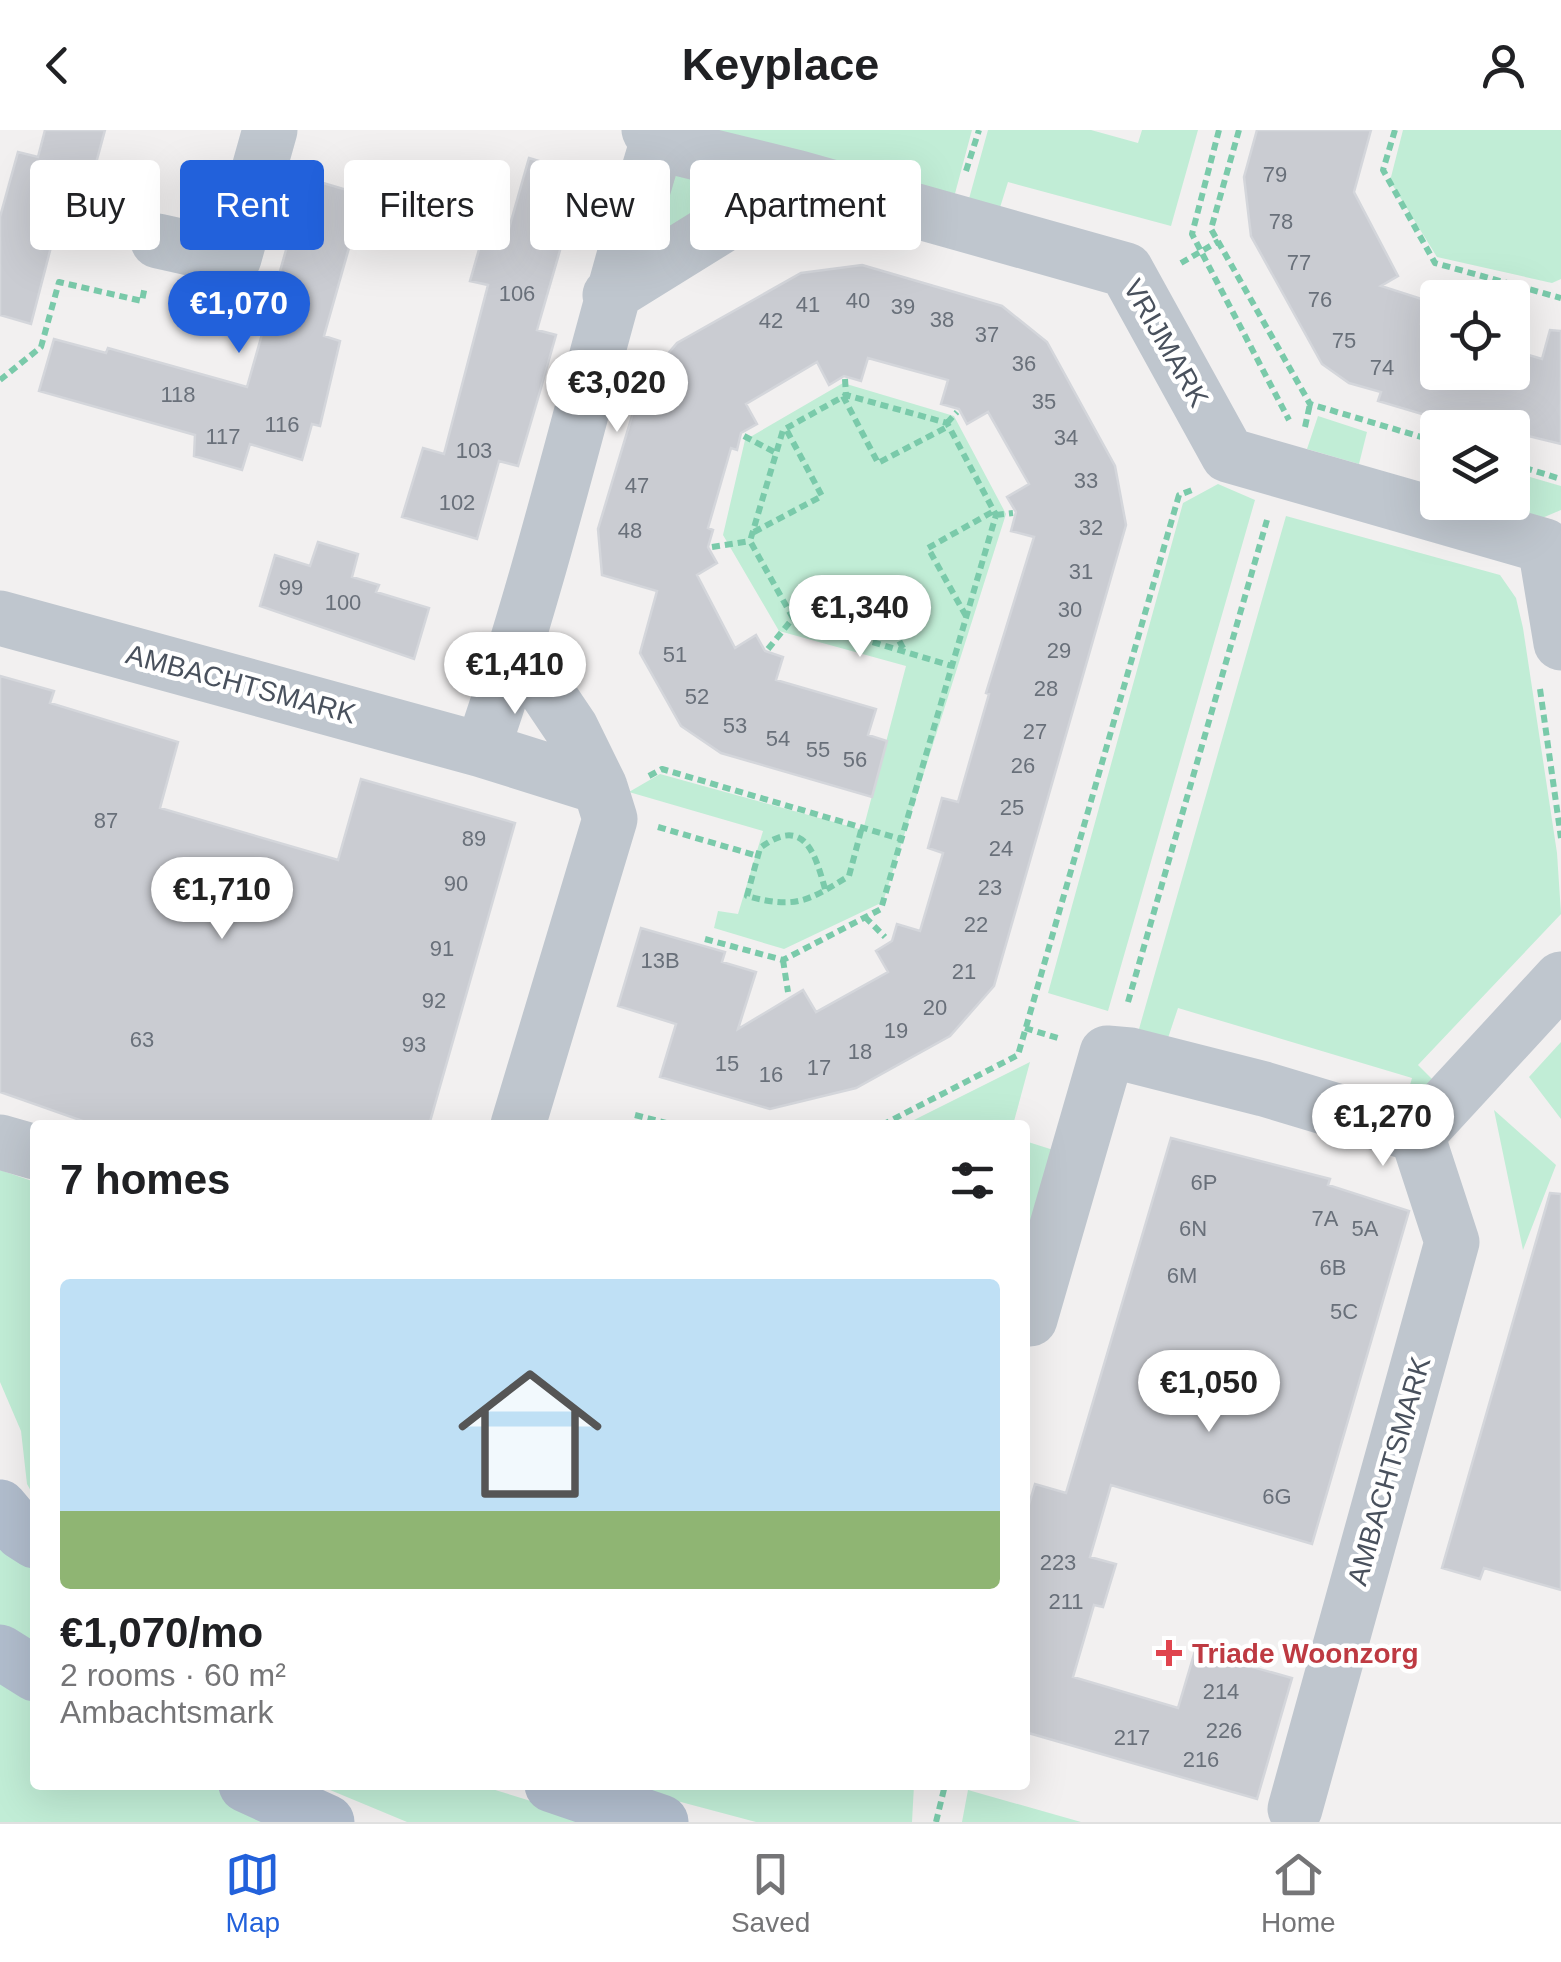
<!DOCTYPE html>
<meta charset="utf-8">
<style>
body{margin:0;font-family:Helvetica,sans-serif;background:#f6f6f6;color:#202124;height:100vh;display:flex;flex-direction:column;font-size:38px;white-space:nowrap}
*{box-sizing:border-box;margin:0}
p{font-size:32px;color:#757577}
.icon{flex:none;width:55px;height:55px;fill:none;stroke:currentColor;stroke-width:2;stroke-linecap:round;stroke-linejoin:round}
.map{position:relative;flex:1;overflow:hidden}
.sheet{position:absolute;left:30px;top:990px;width:1000px;height:670px;display:flex;flex-direction:column;background:#fff;border-radius:10px;box-shadow:0 10px 40px #0002}
.sheet>*{flex:none}
.banner{position:absolute;left:30px;top:30px;width:1000px;height:90px;display:flex;gap:20px}
.fabs{position:absolute;left:1420px;top:150px;display:grid;gap:20px}
.fabs a{display:grid;place-items:center;width:110px;height:110px;border-radius:10px;background:#fff;box-shadow:0 10px 40px #0002;font-size:50px}
.price{position:absolute;translate:-50% -85px;padding:0 22px;border-radius:35px;background:#fff;color:#222;font-size:32px;line-height:65px;filter:drop-shadow(0 2px 5px #0008)}
.price::after{content:'';position:absolute;left:50%;top:60px;width:30px;height:22px;margin-left:-15px;background:inherit;clip-path:polygon(0 0,100% 0,50% 100%)}
.price.selected{background:#2261db;color:#fff}
ul{padding:0;list-style:none}
li{display:grid;align-content:center;gap:20px;height:530px;padding:0 30px}
li+li{border-top:2px solid #e0e0e0}
li span{display:grid;place-items:center;height:310px;border-radius:10px;color:#555}
li>.icon{margin-inline-start:auto}
span .icon{width:180px;height:180px;fill:#fffc;stroke-width:1}
li b{font-size:42px}
h2{display:flex;justify-content:space-between;align-items:center;height:120px;padding:0 30px;font-size:42px}
.chip{padding:0 35px;border-radius:10px;background:#fff;box-shadow:0 10px 40px #0002;font-size:35px;line-height:90px}
.chip.selected{background:#2261db;color:#fff}
header{display:flex;justify-content:space-between;align-items:center;height:130px;padding:0 30px;background:#fff;font-size:45px;font-weight:600}
.dock{display:flex;justify-content:space-around;align-items:center;height:140px;border-top:2px solid #e0e0e0;background:#fff;font-size:28px;color:#757577}
.dock a{display:grid;justify-items:center;gap:5px}
.dock .selected{color:#2261db}
.map>svg:first-child{display:block}
.green{fill:#c1edd6}
.building{fill:#caccd2;stroke:#d4d6db;stroke-width:2.5}
.lines{fill:none;stroke-linecap:round;stroke-linejoin:round}
.path{stroke:#7acaaa;stroke-width:6;stroke-dasharray:8 5;stroke-linecap:butt}
.minor{stroke:#bfc6ce;stroke-width:55}
.major{stroke:#b1bdcd;stroke-width:55}
.health-dot{fill:#e0444e;stroke:#fff;stroke-width:4}
.labels{text-anchor:middle;dominant-baseline:central;stroke-width:9;stroke-linejoin:round;paint-order:stroke}
.number-label{font-size:22px;fill:#69707a}
.street-label{font-size:28px;fill:#49515d;stroke:#fff}
.health-label{font-size:28px;font-weight:bold;fill:#be3a42;stroke:#fff;text-anchor:start}
</style>
<header><svg class="icon" aria-label="back" viewBox="0 0 24 24"><path d="M15 5l-7 7 7 7"/></svg>Keyplace<svg class="icon" aria-label="person" viewBox="0 0 24 24"><circle cx="12" cy="8" r="4"/><path d="M4 21q1-7 8-7t8 7"/></svg></header>
<div class="map">
<svg width="1561" height="1692" viewBox="0 0 1561 1692">
<rect width="100%" height="100%" fill="#f2f0f0"/>
<path class="green" d="M 684,0 L 972,0 L 953,71 Z
M 988,0 L 1091,0 L 1138,13 L 1142,0 L 1198,0 L 1171,96 L 1008,52 L 997,87 L 967,76 Z
M 1403,0 L 1561,0 L 1561,149 L 1552,153 L 1437,127 L 1390,51 Z
M 668,36 L 757,58 L 644,119 Z
M 843,253 L 954,286 L 1006,384 L 883,772 L 784,819 L 714,798 L 718,781 L 738,784 L 763,701 L 629,662 L 660,644 L 863,700 L 906,536 L 779,501 L 723,405 L 745,310 Z
M 1318,286 L 1367,302 L 1359,334 L 1307,319 Z
M 1513,342 L 1561,356 L 1561,380 L 1542,388 L 1491,373 L 1512,372 Z
M 1218,354 L 1255,370 L 1108,881 L 1048,863 L 1183,373 Z
M 1286,386 L 1500,445 L 1516,468 L 1523,498 L 1557,723 L 1561,784 L 1418,935 L 1436,953 L 1403,979 L 1412,948 L 1178,878 L 1168,908 L 1137,906 Z
M 1561,912 L 1561,989 L 1529,947 Z
M 1030,932 L 1013,995 L 904,995 Z
M 1494,980 L 1556,1035 L 1523,1120 Z
M 1025,1011 L 1066,1024 L 1025,1163 Z
M 0,1040 L 35,1052 L 35,1368 L 27,1354 L 21,1301 L 0,1252 Z
M 0,1403 L 35,1424 L 35,1525 L 0,1504 Z
M 0,1550 L 35,1569 L 35,1655 L 214,1655 L 296,1692 L 0,1692 Z
M 318,1655 L 479,1655 L 599,1692 L 407,1692 Z
M 617,1655 L 914,1655 L 912,1692 L 756,1692 Z
M 968,1660 L 1081,1692 L 962,1692 Z"/>
<path class="building" d="M 45,0 L 105,0 L 89,59 L 73,55 L 62,91 L 58,90 L 31,194 L 0,185 L 0,87 L 18,22 L 38,27 Z
M 1257,0 L 1371,0 L 1354,62 L 1398,146 L 1381,156 L 1428,171 L 1421,194 L 1438,199 L 1438,242 L 1516,242 L 1522,223 L 1542,229 L 1550,200 L 1561,201 L 1561,314 L 1520,304 L 1522,298 L 1469,298 L 1378,271 L 1381,262 L 1349,253 L 1322,234 L 1251,106 L 1244,47 Z
M 529,28 L 582,44 L 537,200 L 556,205 L 541,258 L 518,336 L 499,331 L 477,409 L 402,387 L 423,318 L 444,324 L 488,155 L 470,151 L 482,109 L 504,116 Z
M 313,50 L 364,65 L 324,206 L 340,211 L 320,296 L 312,294 L 302,330 L 250,314 L 242,340 L 194,326 L 195,305 L 39,261 L 54,209 L 106,223 L 108,218 L 247,257 L 296,85 L 302,87 Z
M 862,135 L 1002,176 L 1047,212 L 1115,336 L 1126,395 L 994,856 L 950,906 L 856,958 L 770,979 L 660,947 L 676,894 L 618,876 L 641,798 L 725,822 L 722,832 L 756,842 L 738,899 L 803,860 L 816,882 L 888,842 L 876,821 L 892,811 L 897,794 L 920,801 L 943,723 L 928,718 L 942,668 L 958,672 L 989,564 L 986,563 L 1034,407 L 1011,401 L 1016,382 L 1007,367 L 1029,354 L 988,282 L 967,294 L 959,279 L 941,274 L 948,250 L 904,238 L 868,228 L 861,251 L 844,246 L 829,255 L 817,232 L 746,274 L 757,294 L 741,303 L 737,320 L 731,318 L 708,398 L 713,400 L 708,417 L 717,433 L 697,445 L 735,518 L 756,505 L 765,521 L 783,527 L 776,550 L 876,579 L 868,605 L 887,611 L 872,667 L 721,623 L 681,596 L 640,523 L 657,461 L 602,445 L 598,399 L 644,246 L 649,246 L 677,213 L 801,143 Z
M 318,412 L 358,424 L 352,447 L 379,455 L 376,462 L 429,478 L 414,529 L 260,476 L 275,425 L 310,436 Z
M 0,546 L 54,561 L 50,573 L 178,612 L 160,678 L 338,730 L 361,649 L 515,693 L 429,995 L 94,995 L 0,962 Z
M 1171,1008 L 1330,1049 L 1328,1055 L 1409,1081 L 1312,1414 L 1111,1355 L 1090,1427 L 1116,1434 L 1103,1477 L 1094,1475 L 1073,1547 L 1178,1578 L 1195,1521 L 1292,1548 L 1257,1669 L 1025,1602 L 1025,1388 L 1035,1354 L 1066,1363 Z
M 1550,1063 L 1561,1064 L 1561,1460 L 1484,1438 L 1480,1449 L 1442,1438 Z"/>
<g class="lines">
<path class="path" d="M 1219,0 L 1192,104 L 1289,290
M 1239,0 L 1211,99 L 1310,274 L 1438,312
M 1395,0 L 1383,40 L 1435,133 L 1561,168
M 966,41 L 979,0
M 1181,133 L 1219,111
M 845,249 L 846,265
M 0,250 L 41,217 L 59,152 L 142,171 L 145,156
M 843,266 L 878,333 L 949,296
M 947,293 L 957,282
M 1305,297 L 1310,274
M 744,306 L 776,323
M 1512,334 L 1561,349
M 996,385 L 1013,383
M 754,402 L 822,366 L 786,299
M 712,417 L 750,411
M 966,486 L 928,418 L 994,381
M 800,488 L 869,453 L 904,520
M 768,519 L 793,488
M 1540,559 L 1561,708
M 649,646 L 662,639 L 901,709
M 658,697 L 758,726
M 825,759 C 815,723 804,685 760,718 L 747,766 C 794,779 807,772 849,746 L 862,697
M 865,787 L 885,807
M 705,809 L 783,830 L 881,779 L 996,385 L 947,293 L 846,265 L 783,300 L 750,411 L 793,488 L 952,536
M 783,830 L 788,862
M 1128,872 L 1267,390
M 1025,898 L 1058,908
M 635,985 L 674,995
M 882,995 L 1018,925 L 1179,365 L 1192,360
M 936,1692 L 945,1655"/>
<path class="minor" d="M 657,13 L 799,48
M 158,111 L 234,128 L 270,0
M 610,165 L 799,48 L 1126,140 L 1228,325 L 1545,416
M 1545,416 L 1561,513
M 0,488 L 482,620 L 600,657 L 610,689 L 518,995
M 517,518 L 571,598 L 600,657
M 482,620 C 551,421 595,214 657,13 L 649,0
M 0,1012 L 35,1022
M 1025,1188 L 1030,1189 L 1107,923 L 1130,925 L 1264,959 L 1417,1005 L 1561,849
M 1295,1679 L 1452,1112 L 1417,1005"/>
<path class="major" d="M 0,1377 L 21,1402 L 35,1411
M 0,1522 L 35,1544
M 246,1655 L 327,1692
M 552,1655 L 661,1692"/>
</g>
<path class="health-dot" d="M1164 1508h10v10h10v10h-10v10h-10v-10h-10v-10h10z"/>
<g class="labels">
<g class="number-label">
<text x="1275" y="44">79</text>
<text x="1281" y="91">78</text>
<text x="1299" y="132">77</text>
<text x="517" y="163">106</text>
<text x="1320" y="169">76</text>
<text x="858" y="170">40</text>
<text x="808" y="174">41</text>
<text x="903" y="176">39</text>
<text x="942" y="189">38</text>
<text x="771" y="190">42</text>
<text x="987" y="204">37</text>
<text x="1344" y="210">75</text>
<text x="1024" y="233">36</text>
<text x="1382" y="237">74</text>
<text x="178" y="264">118</text>
<text x="1044" y="271">35</text>
<text x="282" y="294">116</text>
<text x="223" y="306">117</text>
<text x="1066" y="307">34</text>
<text x="474" y="320">103</text>
<text x="1086" y="350">33</text>
<text x="637" y="355">47</text>
<text x="457" y="372">102</text>
<text x="1091" y="397">32</text>
<text x="630" y="400">48</text>
<text x="1081" y="441">31</text>
<text x="291" y="457">99</text>
<text x="343" y="472">100</text>
<text x="1070" y="479">30</text>
<text x="1059" y="520">29</text>
<text x="675" y="524">51</text>
<text x="1046" y="558">28</text>
<text x="697" y="566">52</text>
<text x="735" y="595">53</text>
<text x="1035" y="601">27</text>
<text x="778" y="608">54</text>
<text x="818" y="619">55</text>
<text x="855" y="629">56</text>
<text x="1023" y="635">26</text>
<text x="1012" y="677">25</text>
<text x="106" y="690">87</text>
<text x="474" y="708">89</text>
<text x="1001" y="718">24</text>
<text x="456" y="753">90</text>
<text x="990" y="757">23</text>
<text x="976" y="794">22</text>
<text x="442" y="818">91</text>
<text x="660" y="830">13B</text>
<text x="964" y="841">21</text>
<text x="434" y="870">92</text>
<text x="935" y="877">20</text>
<text x="896" y="900">19</text>
<text x="142" y="909">63</text>
<text x="414" y="914">93</text>
<text x="860" y="921">18</text>
<text x="727" y="933">15</text>
<text x="819" y="937">17</text>
<text x="771" y="944">16</text>
<text x="1204" y="1052">6P</text>
<text x="1325" y="1088">7A</text>
<text x="1193" y="1098">6N</text>
<text x="1365" y="1098">5A</text>
<text x="1333" y="1137">6B</text>
<text x="1182" y="1145">6M</text>
<text x="1344" y="1181">5C</text>
<text x="1277" y="1366">6G</text>
<text x="1058" y="1432">223</text>
<text x="1066" y="1471">211</text>
<text x="1221" y="1561">214</text>
<text x="1224" y="1600">226</text>
<text x="1132" y="1607">217</text>
<text x="1201" y="1629">216</text>
</g>
<g class="street-label">
<text transform="translate(1166 213) rotate(60)">VRIJMARK</text>
<text transform="translate(241 554) rotate(15)">AMBACHTSMARK</text>
<text transform="translate(1389 1341) rotate(-74)">AMBACHTSMARK</text>
</g>
<g class="health-label">
<text x="1192" y="1523">Triade Woonzorg</text>
</g>
</g>
</svg>
<div class="fabs">
<a><svg class="icon" aria-label="locate" viewBox="0 0 24 24"><circle cx="12" cy="12" r="6"/><path d="M12 2v4M12 18v4M2 12h4M18 12h4"/></svg></a>
<a><svg class="icon" aria-label="layers" viewBox="0 0 24 24"><path d="M12 4l9 5-9 5-9-5zM3 14l9 5 9-5"/></svg></a>
</div>
<b class="price selected" style="left:239px;top:226px">€1,070</b>
<b class="price" style="left:617px;top:305px">€3,020</b>
<b class="price" style="left:860px;top:530px">€1,340</b>
<b class="price" style="left:515px;top:587px">€1,410</b>
<b class="price" style="left:222px;top:812px">€1,710</b>
<b class="price" style="left:1383px;top:1039px">€1,270</b>
<b class="price" style="left:1209px;top:1305px">€1,050</b>
<div class="banner">
<a class="chip">Buy</a>
<a class="chip selected">Rent</a>
<a class="chip">Filters</a>
<a class="chip">New</a>
<a class="chip">Apartment</a>
</div>
<section class="sheet">
<h2>7 homes<svg class="icon" aria-label="filters" viewBox="0 0 24 24"><path d="M4 7h16M4 17h16"/><circle cx="9" cy="7" r="2"/><circle cx="15" cy="17" r="2"/></svg></h2>
<ul>
<li><span style="background:linear-gradient(#bfe0f5 75%,#8fb573 0)"><svg class="icon" aria-label="home" viewBox="0 0 24 24"><path d="M3 11l9-7 9 7M6 9v11h12V9"/></svg></span><div><b>€1,070/mo</b><p>2 rooms · 60 m²</p><p>Ambachtsmark</p></div></li>
</ul>
</section>
</div>
<nav class="dock">
<a class="selected"><svg class="icon" aria-label="map" viewBox="0 0 24 24"><path d="M3 6l6-2 6 2 6-2v14l-6 2-6-2-6 2zM9 4v14M15 6v14"/></svg>Map</a>
<a><svg class="icon" aria-label="saved" viewBox="0 0 24 24"><path d="M7 4h10v16l-5-4-5 4z"/></svg>Saved</a>
<a><svg class="icon" aria-label="home" viewBox="0 0 24 24"><path d="M3 11l9-7 9 7M6 9v11h12V9"/></svg>Home</a>
</nav>
